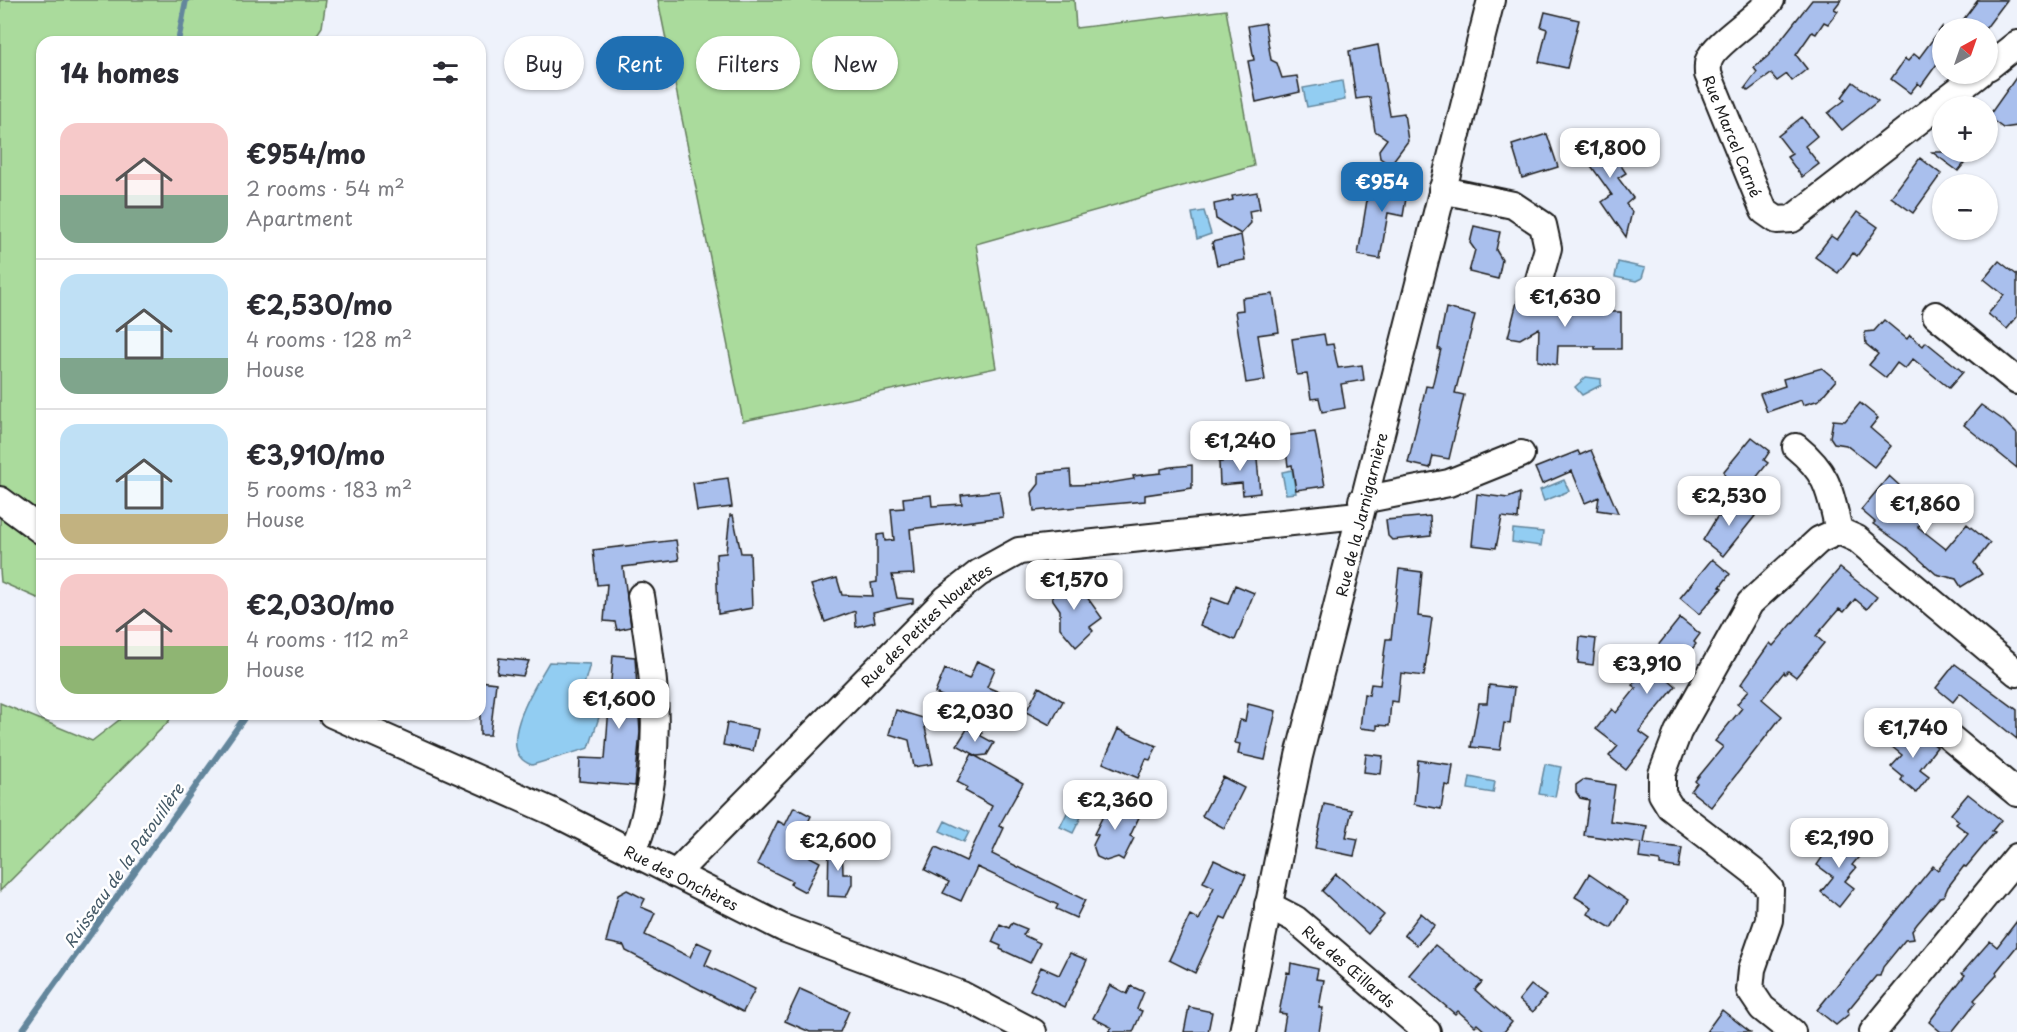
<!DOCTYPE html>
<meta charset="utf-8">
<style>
body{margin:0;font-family:"Playpen Sans",sans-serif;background:#f7f7f7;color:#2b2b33;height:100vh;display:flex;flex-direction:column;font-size:22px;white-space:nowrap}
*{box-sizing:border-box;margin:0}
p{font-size:20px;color:#7c7c81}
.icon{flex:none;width:33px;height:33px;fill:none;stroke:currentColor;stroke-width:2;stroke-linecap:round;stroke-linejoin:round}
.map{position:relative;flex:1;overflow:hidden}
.side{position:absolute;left:36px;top:36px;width:450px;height:684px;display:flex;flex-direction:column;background:#fff;border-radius:18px;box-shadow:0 2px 4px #0004}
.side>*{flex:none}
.top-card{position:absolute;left:504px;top:36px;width:570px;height:54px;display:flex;gap:12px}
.needle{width:39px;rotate:40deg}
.fabs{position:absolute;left:1932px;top:18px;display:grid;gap:12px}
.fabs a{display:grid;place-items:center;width:66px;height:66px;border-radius:50%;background:#fff;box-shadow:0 2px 4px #0004;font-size:30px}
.price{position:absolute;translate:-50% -51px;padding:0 14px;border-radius:12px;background:#fff;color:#222;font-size:20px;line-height:39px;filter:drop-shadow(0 2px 3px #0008)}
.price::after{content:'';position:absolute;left:50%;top:36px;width:18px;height:14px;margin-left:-9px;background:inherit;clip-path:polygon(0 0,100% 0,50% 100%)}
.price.on{background:#1f6fb2;color:#fff}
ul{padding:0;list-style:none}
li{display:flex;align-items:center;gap:18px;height:150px;padding:0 24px}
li+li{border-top:2px solid #e1e1e2}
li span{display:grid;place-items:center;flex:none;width:168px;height:120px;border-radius:18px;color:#555}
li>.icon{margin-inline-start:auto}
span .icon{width:72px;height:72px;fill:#fffc;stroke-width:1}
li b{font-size:26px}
h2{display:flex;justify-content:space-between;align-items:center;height:72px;padding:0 24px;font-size:26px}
.tag{padding:0 21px;border-radius:27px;background:#fff;box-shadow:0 2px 4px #0004;font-size:21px;line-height:54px}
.tag.on{background:#1f6fb2;color:#fff}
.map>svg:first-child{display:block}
.green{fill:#aadb9c;stroke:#637c5c;stroke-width:1.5}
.water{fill:#92cdf2;stroke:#63869c;stroke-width:1.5}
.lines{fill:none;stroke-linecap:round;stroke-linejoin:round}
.stream{stroke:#63869c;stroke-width:6}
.building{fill:#a9bfed;stroke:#1c1c1c;stroke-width:1.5}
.minor-casing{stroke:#1c1c1c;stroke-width:30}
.minor{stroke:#fff;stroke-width:26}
.labels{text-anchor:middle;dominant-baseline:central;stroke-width:5;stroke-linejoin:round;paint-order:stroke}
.street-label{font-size:15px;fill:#1c1c1c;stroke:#fff}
.water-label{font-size:16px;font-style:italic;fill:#455a67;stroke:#fff}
</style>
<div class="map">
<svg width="2017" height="1032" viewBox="0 0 2017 1032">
<rect width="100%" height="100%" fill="#eef2fb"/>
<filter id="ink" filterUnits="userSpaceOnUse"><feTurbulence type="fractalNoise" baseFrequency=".0167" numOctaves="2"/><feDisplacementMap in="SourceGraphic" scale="12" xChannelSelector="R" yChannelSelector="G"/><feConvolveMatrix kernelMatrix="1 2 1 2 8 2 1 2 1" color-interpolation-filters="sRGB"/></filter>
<g filter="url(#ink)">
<path class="green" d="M 0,0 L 326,0 L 322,27 L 312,42 L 42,42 L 42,600 L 1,582 L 0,570 Z
M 658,0 L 1074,0 L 1076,28 L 1226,10 L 1254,166 L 976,244 L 996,368 L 743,421 Z
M 0,703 L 92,741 L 127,714 L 172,714 L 169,721 L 0,891 Z"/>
<path class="water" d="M 1342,81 L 1345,100 L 1307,107 L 1303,88 Z
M 1204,211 L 1211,234 L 1197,239 L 1192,213 Z
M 1618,262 L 1645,268 L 1642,278 L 1636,281 L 1615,277 Z
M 1586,377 L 1601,379 L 1601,385 L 1582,395 L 1575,387 Z
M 1292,470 L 1296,493 L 1286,494 L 1282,472 Z
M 1564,480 L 1569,491 L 1544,501 L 1540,490 Z
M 1513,529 L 1543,532 L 1541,546 L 1512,542 Z
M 549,662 L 590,664 L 581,695 L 602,708 L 589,748 L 532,765 C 492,752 536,684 549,662 Z
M 1545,764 L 1561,767 L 1555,797 L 1539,794 Z
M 1470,777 L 1495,782 L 1493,793 L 1468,789 Z
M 1073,801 L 1086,807 L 1073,833 L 1060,827 Z
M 945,821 L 969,832 L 964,842 L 940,831 Z"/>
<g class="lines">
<path class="stream" d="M 178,42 L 186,0
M 21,1032 L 247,714"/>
</g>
<path class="building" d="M 1812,0 L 1841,0 L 1834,9 L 1838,11 L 1828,24 L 1824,22 L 1816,34 L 1812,32 L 1796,55 L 1807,69 L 1792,81 L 1787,74 L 1777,81 L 1771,74 L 1748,91 L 1745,88 L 1757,72 L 1754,68 L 1768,56 Z
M 1978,0 L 2007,0 L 1986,28 L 1957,28 Z
M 1545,12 L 1579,20 L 1567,68 L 1539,62 L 1547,29 L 1541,27 Z
M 1265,23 L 1271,60 L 1277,63 L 1282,78 L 1297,76 L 1300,92 L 1256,102 L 1248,61 L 1254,60 L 1248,26 Z
M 1942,27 L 1942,57 L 1921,86 L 1918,83 L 1910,93 L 1891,79 L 1905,59 L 1908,61 L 1914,54 L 1919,58 Z
M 1378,45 L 1390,115 L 1404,113 L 1408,141 L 1390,165 L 1380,158 L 1379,150 L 1387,139 L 1375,131 L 1370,97 L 1356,99 L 1349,51 Z
M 2017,76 L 2017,126 L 2003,128 L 1988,117 Z
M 1853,82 L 1878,101 L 1842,130 L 1828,113 L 1845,100 L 1842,97 Z
M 1802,117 L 1817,136 L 1805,146 L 1819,164 L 1802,177 L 1787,157 L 1792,154 L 1778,136 Z
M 1600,131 L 1618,156 L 1615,157 L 1626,173 L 1618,178 L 1633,198 L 1626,204 L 1632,212 L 1626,237 L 1602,202 L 1612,195 L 1584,156 L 1591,151 L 1585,142 Z
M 1547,134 L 1558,167 L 1522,178 L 1512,145 Z
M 1932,152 L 1974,152 L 1958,171 Z
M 1920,158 L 1941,174 L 1913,213 L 1891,197 Z
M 1410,175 L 1403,216 L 1388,213 L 1380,259 L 1358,255 L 1370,182 Z
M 1257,192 L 1260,209 L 1249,211 L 1251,223 L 1241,234 L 1216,219 L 1214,204 L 1233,200 L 1232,196 Z
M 1857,212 L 1878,227 L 1857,256 L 1853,253 L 1838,273 L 1815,257 L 1831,236 L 1837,240 Z
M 1474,226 L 1500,232 L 1496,250 L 1502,260 L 1498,279 L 1469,272 L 1475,250 L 1470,243 Z
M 1241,235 L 1245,260 L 1217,265 L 1212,242 Z
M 1999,261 L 2017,275 L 2017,317 L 2007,329 L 1988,314 L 2004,295 L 1984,279 Z
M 1273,294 L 1279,332 L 1258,335 L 1265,380 L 1246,383 L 1235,311 L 1243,310 L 1242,298 Z
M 1518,298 L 1558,307 L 1558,311 L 1621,312 L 1621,349 L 1595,349 L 1595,346 L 1558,346 L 1557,365 L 1538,361 L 1539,328 L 1520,339 L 1508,337 Z
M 1446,308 L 1475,315 L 1455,393 L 1464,395 L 1449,459 L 1433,456 L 1430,468 L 1408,463 L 1426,386 L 1432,387 L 1441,349 L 1438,349 Z
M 1884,320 L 1907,339 L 1910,335 L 1923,346 L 1926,342 L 1963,372 L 1949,388 L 1913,359 L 1905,369 L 1897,363 L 1886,378 L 1869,365 L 1878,354 L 1866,344 L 1865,332 L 1874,331 Z
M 1324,334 L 1326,345 L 1333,344 L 1338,368 L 1362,365 L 1364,380 L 1341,384 L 1345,408 L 1322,412 L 1319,398 L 1311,399 L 1307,374 L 1297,375 L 1292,339 Z
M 1822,368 L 1836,380 L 1819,400 L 1803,405 L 1801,400 L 1767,412 L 1760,394 L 1785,386 L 1783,379 Z
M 1860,403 L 1878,418 L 1870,428 L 1891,446 L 1874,467 L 1846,445 L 1834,443 L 1830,437 L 1833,420 L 1845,421 Z
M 1981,405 L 2003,420 L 2017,434 L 2017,468 L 1964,425 Z
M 1315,432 L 1325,486 L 1296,490 L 1292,465 L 1288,466 L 1284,436 Z
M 1752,437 L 1770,451 L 1764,460 L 1768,463 L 1743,494 L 1725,479 L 1724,471 Z
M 1591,450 L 1618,513 L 1597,510 L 1599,497 L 1585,503 L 1572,471 L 1542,484 L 1535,468 L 1578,451 L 1580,455 Z
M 1240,451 L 1241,460 L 1257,459 L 1260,493 L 1243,495 L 1242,483 L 1220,485 L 1219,462 L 1222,462 L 1221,453 Z
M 1192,465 L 1192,488 L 1145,495 L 1145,501 L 1034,511 L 1032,493 L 1039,484 L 1039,473 L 1070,470 L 1071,485 L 1103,484 L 1134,479 L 1133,476 L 1161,473 L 1161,469 L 1171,467 Z
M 1889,476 L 1899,485 L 1900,500 L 1911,508 L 1935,506 L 1918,527 L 1946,549 L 1967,524 L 1990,543 L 1974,563 L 1982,574 L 1961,587 L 1956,579 L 1936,574 L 1907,548 L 1873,524 L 1875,522 L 1861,510 Z
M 728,478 L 732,507 L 697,511 L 693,483 Z
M 999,491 L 1003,517 L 910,529 L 914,574 L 892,575 L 897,598 L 913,599 L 913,603 L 873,612 L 875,622 L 856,627 L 855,611 L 825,622 L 811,585 L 837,578 L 842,595 L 873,596 L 871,583 L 877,582 L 877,535 L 884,534 L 885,541 L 894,540 L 891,509 L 904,508 L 903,498 L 931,495 L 932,506 L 962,504 L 961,495 Z
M 1725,492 L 1755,516 L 1723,556 L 1703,540 L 1717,517 L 1728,516 Z
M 1520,493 L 1518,519 L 1502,517 L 1496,548 L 1472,545 L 1477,494 L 1508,498 Z
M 730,515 L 733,515 L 741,553 L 750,553 L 752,608 L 718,614 L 716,554 L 726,553 Z
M 1430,516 L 1431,536 L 1392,540 L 1388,536 L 1386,520 Z
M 676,540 L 679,560 L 623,567 L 631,627 L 617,630 L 615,622 L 604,621 L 607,584 L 597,585 L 593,550 Z
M 1712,559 L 1730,574 L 1720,587 L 1722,588 L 1699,614 L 1680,598 Z
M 1840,568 L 1877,597 L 1867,609 L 1855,599 L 1844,612 L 1839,609 L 1816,636 L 1824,643 L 1796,677 L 1788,671 L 1785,674 L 1784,672 L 1762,699 L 1782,716 L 1711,807 L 1691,791 L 1697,783 L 1695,781 L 1723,747 L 1715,741 L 1742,708 L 1737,704 L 1749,690 L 1741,684 L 1770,643 L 1773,646 Z
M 1399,569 L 1422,572 L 1418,616 L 1432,618 L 1424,676 L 1401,673 L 1398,702 L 1391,701 L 1389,726 L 1377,725 L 1377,730 L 1360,728 L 1364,694 L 1369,695 L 1371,684 L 1380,685 L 1386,639 L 1391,639 Z
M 1071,578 L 1075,594 L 1082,590 L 1102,618 L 1090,627 L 1093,631 L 1076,647 L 1060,628 L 1060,610 L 1053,600 L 1049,583 Z
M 1235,585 L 1254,593 L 1235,640 L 1200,625 L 1212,598 L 1228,604 Z
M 1680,618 L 1700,634 L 1694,642 L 1696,644 L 1668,679 L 1676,686 L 1639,731 L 1650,739 L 1626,770 L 1609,756 L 1618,746 L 1596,729 L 1612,709 L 1616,713 L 1636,688 L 1632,685 L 1660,650 L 1656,648 Z
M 1580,637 L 1596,639 L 1593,665 L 1578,663 Z
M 613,655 L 635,657 L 640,732 L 635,786 L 579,781 L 580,758 L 605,759 Z
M 499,658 L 529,661 L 523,676 L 497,673 Z
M 977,661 L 995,669 L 987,687 L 999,692 L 989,717 L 935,693 L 945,669 L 969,679 Z
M 1955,664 L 2017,710 L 2017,739 L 1960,693 L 1953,702 L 1936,688 Z
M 480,681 L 496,683 L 490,735 L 480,735 Z
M 1489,685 L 1514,688 L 1510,724 L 1504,723 L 1500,750 L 1471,747 L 1479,703 L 1487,703 Z
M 1039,687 L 1063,701 L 1050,725 L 1026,712 Z
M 1248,704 L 1276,711 L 1265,760 L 1238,754 L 1240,744 L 1235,743 L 1240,720 L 1245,721 Z
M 896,710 L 923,718 L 933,764 L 914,767 L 909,740 L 889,734 Z
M 727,723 L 758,729 L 753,751 L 723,745 Z
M 967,729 L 982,733 L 981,736 L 994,743 L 987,755 L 977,756 L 957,745 Z
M 1118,729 L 1157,746 L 1150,760 L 1146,759 L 1138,778 L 1103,763 Z
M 1903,731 L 1914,740 L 1920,733 L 1937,747 L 1920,769 L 1929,776 L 1916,793 L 1901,780 L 1903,777 L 1891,767 L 1902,755 L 1891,746 Z
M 972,754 L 1023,783 L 999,826 L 1004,828 L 992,854 L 1085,900 L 1076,918 L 1056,909 L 1058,905 L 977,867 L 961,901 L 943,893 L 949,882 L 925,870 L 936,847 L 966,861 L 992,806 L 965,791 L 967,787 L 957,782 Z
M 1366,754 L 1383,756 L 1381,774 L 1364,772 Z
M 1418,760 L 1453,765 L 1450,786 L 1445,785 L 1441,809 L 1414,804 Z
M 1223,777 L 1244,788 L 1224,828 L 1202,816 Z
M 1583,780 L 1615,785 L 1610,821 L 1647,826 L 1644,843 L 1682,848 L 1679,868 L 1660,865 L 1660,861 L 1639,858 L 1641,843 L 1584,835 L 1589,800 L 1580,798 L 1576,792 L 1576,785 Z
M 1968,794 L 2001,820 L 1992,831 L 1995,832 L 1966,867 L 1964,866 L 1948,887 L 1944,896 L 1940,897 L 1917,924 L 1912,931 L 1914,939 L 1905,940 L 1883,967 L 1880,976 L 1876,976 L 1848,1010 L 1849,1014 L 1836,1025 L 1817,1010 L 1933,866 L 1938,870 L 1968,833 L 1956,824 L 1959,821 L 1951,814 Z
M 1112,798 L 1141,813 L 1130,836 L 1134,838 L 1123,860 L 1118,857 L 1106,861 L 1097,857 L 1093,845 L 1098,835 L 1094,834 Z
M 1324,804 L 1352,810 L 1346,837 L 1358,839 L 1354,856 L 1315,848 Z
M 794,807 L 811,816 L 795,849 L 820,862 L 805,892 L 790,884 L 792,881 L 757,864 L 778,821 L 785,825 Z
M 1838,834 L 1862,853 L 1852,865 L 1856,868 L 1845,881 L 1854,888 L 1839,907 L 1821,892 L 1833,877 L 1817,865 Z
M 829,842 L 842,842 L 843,874 L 852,874 L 852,884 L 846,897 L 828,896 Z
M 1214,860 L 1246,875 L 1226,919 L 1221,917 L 1195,973 L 1169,960 L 1190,915 L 1199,920 L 1214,887 L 1203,882 Z
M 1336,874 L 1384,915 L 1368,934 L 1322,891 Z
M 1589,874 L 1628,901 L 1611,928 L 1588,914 L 1592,907 L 1575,897 Z
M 627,890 L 645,899 L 641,907 L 655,913 L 645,935 L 690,957 L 697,942 L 712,949 L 705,965 L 755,989 L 743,1012 L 626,951 L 624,946 L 606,942 L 618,895 Z
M 1421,913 L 1435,925 L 1417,945 L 1404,935 Z
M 2017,921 L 2017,946 L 1996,972 L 1997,975 L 1974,1000 L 1976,1002 L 1952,1032 L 1941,1032 L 1929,1022 L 1965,975 L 1962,973 L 1990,941 L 1997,947 Z
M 1012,923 L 1027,929 L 1023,935 L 1040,943 L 1030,963 L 1000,949 L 1001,946 L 992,942 L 1000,924 L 1009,928 Z
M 1435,945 L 1482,982 L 1475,990 L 1512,1022 L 1504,1032 L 1486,1032 L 1477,1024 L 1475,1026 L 1458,1011 L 1455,1014 L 1409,975 Z
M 1070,953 L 1087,960 L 1065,1007 L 1030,990 L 1041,967 L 1059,975 Z
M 1291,963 L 1318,969 L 1316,979 L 1324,980 L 1319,1008 L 1323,1008 L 1319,1032 L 1283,1032 L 1286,1014 L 1279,1013 L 1287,972 L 1290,973 Z
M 1110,985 L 1127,994 L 1131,986 L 1144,992 L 1137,1009 L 1142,1011 L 1133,1032 L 1109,1032 L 1111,1027 L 1093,1018 Z
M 1531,985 L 1546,996 L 1533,1012 L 1519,1000 Z
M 800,989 L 849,1011 L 840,1032 L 810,1032 L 785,1021 Z
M 1189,1007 L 1212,1012 L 1208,1032 L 1184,1032 Z
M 1722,1010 L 1750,1032 L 1706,1032 Z"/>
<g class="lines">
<g class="minor-casing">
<g id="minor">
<path id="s1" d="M 1771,0 C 1758,17 1714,44 1709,60 C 1707,63 1708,70 1708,74 L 1764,211 L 1777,220 L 1792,219 L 1979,74"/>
<path d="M 1988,67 L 2017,44"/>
<path d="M 1442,190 L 1513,205 L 1543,225 L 1548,248 L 1537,287"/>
<path d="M 1936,315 L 2017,381"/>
<path d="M 1796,447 C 1829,474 1830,492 1839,531"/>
<path d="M 0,500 L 42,531"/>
<path d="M 1362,500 L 1449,483 L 1521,454"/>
<path id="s2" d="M 332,714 L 553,812 L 783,928 L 962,995 L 1033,1032"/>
<path d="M 1947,735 L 2017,793"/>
<path d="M 632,852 C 644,828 647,807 651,781 C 660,713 652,663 641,596"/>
<path id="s3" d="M 675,874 L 946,599 L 979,573 L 1019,551 L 1358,515"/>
<path id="s4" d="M 1268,905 L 1295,919 L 1427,1032"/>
<path id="s5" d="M 1243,1032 L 1299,756 L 1491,0"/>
<path d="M 1792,1032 L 1762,1008 L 1750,990 L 1752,969 L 1769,920 L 1770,889 L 1754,872 L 1670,807 L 1662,794 L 1662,774 L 1678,732 L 1750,603 L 1819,540 L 1839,531 L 1857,539 L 2017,673"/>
<path d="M 1873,1032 L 2017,857"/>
</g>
</g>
<use href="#minor" class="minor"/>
</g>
</g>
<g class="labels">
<g class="street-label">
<text stroke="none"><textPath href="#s1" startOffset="168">Rue Marcel Carné</textPath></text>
<text stroke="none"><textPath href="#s5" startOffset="531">Rue de la Jarnigarnière</textPath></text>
<text stroke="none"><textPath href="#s3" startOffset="354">Rue des Petites Nouettes</textPath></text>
<text stroke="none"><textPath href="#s2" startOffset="386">Rue des Onchères</textPath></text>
<text stroke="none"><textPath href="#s4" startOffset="102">Rue des Œillards</textPath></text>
</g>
<g class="water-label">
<text transform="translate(123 865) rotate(-55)">Ruisseau de la Patouillère</text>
</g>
</g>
</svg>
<div class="fabs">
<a><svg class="needle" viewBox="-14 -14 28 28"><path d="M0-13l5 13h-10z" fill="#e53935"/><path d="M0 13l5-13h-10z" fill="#7c7c81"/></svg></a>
<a>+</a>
<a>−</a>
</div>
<b class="price" style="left:1610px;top:179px">€1,800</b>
<b class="price on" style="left:1382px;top:213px">€954</b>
<b class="price" style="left:1565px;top:328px">€1,630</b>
<b class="price" style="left:1240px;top:472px">€1,240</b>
<b class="price" style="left:1729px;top:527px">€2,530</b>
<b class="price" style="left:1925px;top:535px">€1,860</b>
<b class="price" style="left:1074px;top:611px">€1,570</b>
<b class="price" style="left:1647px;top:695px">€3,910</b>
<b class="price" style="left:619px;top:730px">€1,600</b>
<b class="price" style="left:975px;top:743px">€2,030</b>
<b class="price" style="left:1913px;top:759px">€1,740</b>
<b class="price" style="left:1115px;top:831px">€2,360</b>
<b class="price" style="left:1839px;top:869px">€2,190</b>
<b class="price" style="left:838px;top:872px">€2,600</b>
<div class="top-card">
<a class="tag">Buy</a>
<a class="tag on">Rent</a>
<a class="tag">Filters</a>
<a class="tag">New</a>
</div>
<section class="side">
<h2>14 homes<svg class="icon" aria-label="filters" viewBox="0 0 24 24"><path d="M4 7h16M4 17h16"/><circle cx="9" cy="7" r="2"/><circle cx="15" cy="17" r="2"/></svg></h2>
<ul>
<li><span style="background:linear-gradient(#f6c9c9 60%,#7fa58c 0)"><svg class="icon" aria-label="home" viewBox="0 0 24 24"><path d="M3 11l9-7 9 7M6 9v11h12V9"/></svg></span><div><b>€954/mo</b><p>2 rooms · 54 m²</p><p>Apartment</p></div></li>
<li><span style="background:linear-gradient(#bfe0f5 70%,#7fa58c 0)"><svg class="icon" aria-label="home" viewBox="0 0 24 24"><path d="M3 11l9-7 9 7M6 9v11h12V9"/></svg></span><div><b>€2,530/mo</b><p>4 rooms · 128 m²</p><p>House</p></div></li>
<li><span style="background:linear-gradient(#bfe0f5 75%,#c2b280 0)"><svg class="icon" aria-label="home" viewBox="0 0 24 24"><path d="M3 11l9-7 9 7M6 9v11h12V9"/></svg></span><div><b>€3,910/mo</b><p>5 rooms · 183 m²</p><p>House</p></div></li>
<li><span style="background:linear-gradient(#f6c9c9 60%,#8fb573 0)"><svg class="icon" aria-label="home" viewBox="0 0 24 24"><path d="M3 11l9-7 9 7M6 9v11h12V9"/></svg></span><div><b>€2,030/mo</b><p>4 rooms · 112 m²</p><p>House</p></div></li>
</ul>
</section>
</div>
